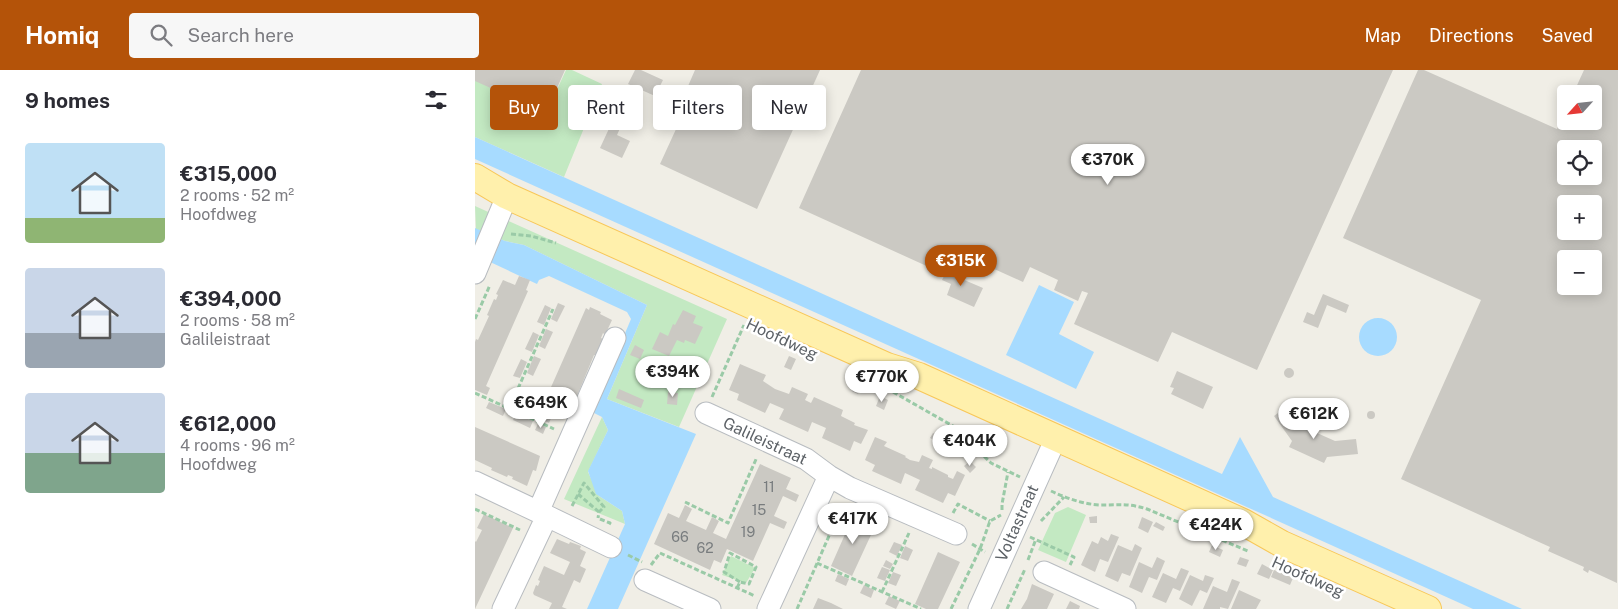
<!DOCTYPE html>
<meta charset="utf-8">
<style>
body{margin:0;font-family:"Public Sans",sans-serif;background:#f7f7f7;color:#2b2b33;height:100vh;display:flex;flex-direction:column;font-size:19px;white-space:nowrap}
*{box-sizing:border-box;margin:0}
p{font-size:16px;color:#7c7c81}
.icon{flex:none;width:28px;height:28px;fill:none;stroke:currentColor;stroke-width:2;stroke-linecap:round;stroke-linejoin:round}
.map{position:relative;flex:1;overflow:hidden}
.details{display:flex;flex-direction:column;background:#fff;width:475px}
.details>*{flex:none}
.top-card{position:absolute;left:15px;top:15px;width:475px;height:45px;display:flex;gap:10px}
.needle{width:32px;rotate:243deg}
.fabs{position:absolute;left:1082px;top:15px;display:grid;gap:10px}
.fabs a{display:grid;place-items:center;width:45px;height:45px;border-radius:5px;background:#fff;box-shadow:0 2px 12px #0003;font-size:25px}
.price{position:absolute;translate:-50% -42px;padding:0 11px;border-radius:18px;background:#fff;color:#222;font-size:16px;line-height:32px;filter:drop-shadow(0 1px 2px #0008)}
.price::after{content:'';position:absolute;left:50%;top:30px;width:15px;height:11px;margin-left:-8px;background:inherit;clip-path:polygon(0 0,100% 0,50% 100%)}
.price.current{background:#b45309;color:#fff}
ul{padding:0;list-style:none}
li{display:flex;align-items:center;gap:15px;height:125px;padding:0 25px}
li span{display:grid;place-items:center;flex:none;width:140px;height:100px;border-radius:5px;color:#555}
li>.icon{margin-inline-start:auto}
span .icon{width:60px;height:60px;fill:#fffc;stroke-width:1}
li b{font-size:21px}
h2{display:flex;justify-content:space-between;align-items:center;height:60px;padding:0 25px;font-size:21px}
.pill{padding:0 18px;border-radius:5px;background:#fff;box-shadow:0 2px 12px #0003;font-size:18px;line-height:45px}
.pill.current{background:#b45309;color:#fff}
header{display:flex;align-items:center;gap:30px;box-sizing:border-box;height:70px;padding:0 25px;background:#b45309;color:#fff}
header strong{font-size:24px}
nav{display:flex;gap:28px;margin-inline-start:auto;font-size:18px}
.search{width:350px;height:45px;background:#f7f7f7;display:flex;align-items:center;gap:12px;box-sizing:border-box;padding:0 18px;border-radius:5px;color:#7c7c81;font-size:19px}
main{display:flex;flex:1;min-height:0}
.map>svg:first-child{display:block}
.green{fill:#c3e9c2}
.water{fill:#a7dbff}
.building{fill:#cbc9c3;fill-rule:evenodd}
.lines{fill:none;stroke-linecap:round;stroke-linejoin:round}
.minor-casing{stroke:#b8bcc0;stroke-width:23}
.major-casing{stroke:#f8c758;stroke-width:28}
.path{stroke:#9acaa7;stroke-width:3;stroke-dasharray:5 2.5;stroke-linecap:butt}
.minor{stroke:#fff;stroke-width:21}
.major{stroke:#fff0ac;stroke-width:26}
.labels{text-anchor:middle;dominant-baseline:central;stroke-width:5;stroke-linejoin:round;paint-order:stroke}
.number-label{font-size:14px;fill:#787c7e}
.street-label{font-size:16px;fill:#5d6267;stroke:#fff}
</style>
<header>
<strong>Homiq</strong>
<div class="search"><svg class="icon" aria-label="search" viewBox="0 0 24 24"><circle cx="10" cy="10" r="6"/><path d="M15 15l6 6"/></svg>Search here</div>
<nav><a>Map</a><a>Directions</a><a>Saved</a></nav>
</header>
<main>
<section class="details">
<h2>9 homes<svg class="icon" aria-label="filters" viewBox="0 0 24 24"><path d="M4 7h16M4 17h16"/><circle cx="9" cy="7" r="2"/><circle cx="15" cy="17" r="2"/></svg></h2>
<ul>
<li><span style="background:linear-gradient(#bfe0f5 75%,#8fb573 0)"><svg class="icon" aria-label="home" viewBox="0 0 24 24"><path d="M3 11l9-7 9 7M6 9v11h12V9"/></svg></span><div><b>€315,000</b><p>2 rooms · 52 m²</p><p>Hoofdweg</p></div></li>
<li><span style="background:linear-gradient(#c9d6e8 65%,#9aa5b1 0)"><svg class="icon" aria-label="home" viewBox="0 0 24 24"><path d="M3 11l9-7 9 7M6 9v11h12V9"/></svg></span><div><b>€394,000</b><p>2 rooms · 58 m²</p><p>Galileistraat</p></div></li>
<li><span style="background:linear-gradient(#c9d6e8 60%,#7fa58c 0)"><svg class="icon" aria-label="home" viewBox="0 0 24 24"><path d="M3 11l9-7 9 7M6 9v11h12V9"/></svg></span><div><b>€612,000</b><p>4 rooms · 96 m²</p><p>Hoofdweg</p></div></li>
</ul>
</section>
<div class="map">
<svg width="1143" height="539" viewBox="0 0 1143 539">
<rect width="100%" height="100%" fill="#f0eee6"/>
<path class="green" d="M 91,0 L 97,0 L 127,14 L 89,107 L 0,67 L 0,6 L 73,39 Z
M 0,136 L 252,249 L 204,357 L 132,329 L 172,235 L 49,175 L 30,171 L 1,159 Z
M 127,347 L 133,360 L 113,402 L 124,426 L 147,441 L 150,454 L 89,429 Z
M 593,437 L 611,445 L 591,492 L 563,480 L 580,443 Z
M 256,486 L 280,498 L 271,513 L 247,505 Z"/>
<path class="water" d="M 0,67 L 747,404 L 765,367 L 798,427 L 1047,539 L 998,539 L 0,89 Z
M 0,158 L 30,171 L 49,175 L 172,235 L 132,329 L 221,364 L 143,539 L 112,539 L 150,454 L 147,441 L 121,424 L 113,401 L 133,360 L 127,347 L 117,342 L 156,249 L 152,242 L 74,206 L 64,210 L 62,214 L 0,185 Z
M 564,215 L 599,232 L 584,264 L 619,282 L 601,319 L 531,285 Z
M884 267a19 19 0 1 1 38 0a19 19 0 1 1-38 0Z"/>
<path class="building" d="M 0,0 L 90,0 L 71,43 L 0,11 Z
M 160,0 L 166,0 L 188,10 L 180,26 L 153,14 Z
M 220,0 L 345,0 L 282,139 L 185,94 L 213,33 L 207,30 Z
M 386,0 L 918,0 L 782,300 L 697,262 L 683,292 L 599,254 L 613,223 L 607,221 L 603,231 L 579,220 L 583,210 L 555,197 L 548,212 L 466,175 L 456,198 L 324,138 Z
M 943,0 L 949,0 L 1082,59 L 1091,39 L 1091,51 L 1119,51 L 1119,24 L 1098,24 L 1109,0 L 1143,0 L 1142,513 L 1114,500 L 1113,503 L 1108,500 L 1109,497 L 1073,481 L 1075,477 L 926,409 L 1006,230 L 868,168 ZM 1091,79 L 1119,79 L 1119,106 L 1091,106 ZM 1091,134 L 1119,134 L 1119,161 L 1091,161 ZM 1091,189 L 1119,189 L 1119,216 L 1091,216 Z
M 138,50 L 147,54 L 142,65 L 155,71 L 147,88 L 125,78 Z
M 475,194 L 490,201 L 487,209 L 508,218 L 499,237 L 472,225 L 476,214 L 467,210 Z
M 44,206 L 55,210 L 51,220 L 53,221 L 11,316 L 15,318 L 12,325 L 0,320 L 0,272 L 1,269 L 3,270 L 14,246 L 12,245 L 19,229 L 21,230 L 23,225 L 21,224 L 28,210 L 40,215 Z
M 848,224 L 874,235 L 871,243 L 852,235 L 843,258 L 828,252 L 832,242 L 839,245 Z
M 83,233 L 90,236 L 82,252 L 76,249 Z
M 70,235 L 76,238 L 69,255 L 62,252 Z
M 115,237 L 126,242 L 125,244 L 137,250 L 130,265 L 128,263 L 126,268 L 128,269 L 121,285 L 119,285 L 102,326 L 101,325 L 99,329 L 101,330 L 94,345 L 80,339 L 74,353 L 58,345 L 64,331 L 69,333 L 111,238 L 114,240 Z
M 208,240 L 221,246 L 218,253 L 228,257 L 220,274 L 210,270 L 209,273 L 202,270 L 194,286 L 177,279 L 185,262 L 193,266 L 198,254 L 200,255 Z
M 71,259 L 78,262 L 70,279 L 64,276 Z
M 58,262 L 64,265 L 57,282 L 50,279 Z
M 160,275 L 169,280 L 165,289 L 155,285 Z
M 59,286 L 66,289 L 58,306 L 52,303 Z
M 314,286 L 321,289 L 316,300 L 309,297 Z
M 46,289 L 52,292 L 45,308 L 38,306 Z
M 265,294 L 291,305 L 288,311 L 300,319 L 314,324 L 317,317 L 333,324 L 330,330 L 336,333 L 339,327 L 368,340 L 366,346 L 380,353 L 379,355 L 393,360 L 386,374 L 379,371 L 375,381 L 347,368 L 351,358 L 337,352 L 333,362 L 304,349 L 309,339 L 295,333 L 290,343 L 262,330 L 264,324 L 254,320 Z
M809 303a5 5 0 1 1 10 0a5 5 0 1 1-10 0Z
M 702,301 L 738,317 L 728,339 L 696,324 L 699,318 L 695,317 Z
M 380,315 L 386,318 L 383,324 L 377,321 Z
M 144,319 L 169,330 L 166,338 L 141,328 Z
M 193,322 L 203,323 L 202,335 L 192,334 Z
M 405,326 L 413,330 L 409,340 L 401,336 Z
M 14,332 L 31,339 L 28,346 L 11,338 Z
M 811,337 L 824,355 L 860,371 L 881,369 L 883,384 L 852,387 L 849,393 L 814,377 L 817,371 L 799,346 Z
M892 345a4 4 0 1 1 8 0a4 4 0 1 1-8 0Z
M 41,344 L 58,351 L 55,358 L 38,350 Z
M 63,354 L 71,357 L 68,364 L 60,360 Z
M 0,357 L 65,386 L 61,401 L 58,400 L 52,416 L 37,409 L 38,407 L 33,405 L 32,407 L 16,400 L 17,398 L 0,390 Z
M 458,363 L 472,370 L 469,375 L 455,368 Z
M 400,367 L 412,372 L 409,376 L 431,386 L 430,387 L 435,390 L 444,392 L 447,385 L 458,390 L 454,398 L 457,399 L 457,397 L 473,405 L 473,407 L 478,409 L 482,401 L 490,405 L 480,426 L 473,423 L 468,433 L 440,420 L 445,410 L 430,403 L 426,414 L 397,401 L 400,395 L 390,390 Z
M 495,391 L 501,397 L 495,403 L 489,396 Z
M 285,394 L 316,408 L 311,419 L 324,425 L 321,432 L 308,426 L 299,446 L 312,452 L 309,459 L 295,453 L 278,491 L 252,479 L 246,493 L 239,490 L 235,500 L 179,474 L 193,443 L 204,448 L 210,435 L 217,439 L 211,451 L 231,460 L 237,447 L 244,451 L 238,463 L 251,469 Z
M 9,444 L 38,458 L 0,539 L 0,471 L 1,472 L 7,460 L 2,458 Z
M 379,444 L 401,454 L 377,506 L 356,496 Z
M 622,446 L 622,453 L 615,453 L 614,447 Z
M 667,447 L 678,452 L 673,463 L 663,458 Z
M 681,452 L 690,457 L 688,461 L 678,456 Z
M 636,464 L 644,467 L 633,492 L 625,489 L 620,502 L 606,495 L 617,471 L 623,474 L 626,467 L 633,471 Z
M 82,469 L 94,474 L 95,472 L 106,476 L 105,479 L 111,482 L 105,496 L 111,499 L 105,513 L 99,510 L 87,537 L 92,539 L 74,539 L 77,533 L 59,525 L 58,523 L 61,515 L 63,516 L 65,511 L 63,510 L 69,496 L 89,505 L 95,492 L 75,483 Z
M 419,472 L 427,475 L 422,486 L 414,482 Z
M 660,474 L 667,478 L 655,506 L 647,503 L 643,512 L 630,506 L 643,475 L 657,481 Z
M 737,475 L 748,480 L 745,487 L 734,482 Z
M 430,476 L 438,480 L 433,491 L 425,488 Z
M 463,482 L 485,492 L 463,539 L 451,539 L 440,534 Z
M 682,487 L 690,491 L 682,510 L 674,507 L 667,523 L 654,517 L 664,492 L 677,498 Z
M 765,487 L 774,490 L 771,497 L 762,494 Z
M 411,490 L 418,494 L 415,499 L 408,496 Z
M 787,494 L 798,500 L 794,509 L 782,504 Z
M 407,497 L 415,500 L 410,511 L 402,508 Z
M 706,498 L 714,501 L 705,521 L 698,518 L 691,533 L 677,527 L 688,503 L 701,509 Z
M 799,500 L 818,508 L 815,515 L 796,507 Z
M 418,502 L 426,505 L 421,516 L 413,513 Z
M 363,504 L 374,509 L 371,516 L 360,511 Z
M 715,505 L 728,511 L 730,505 L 739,508 L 732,523 L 725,520 L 717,536 L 704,529 Z
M 757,509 L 765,512 L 753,539 L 745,537 L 745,539 L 728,539 L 738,516 L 752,522 Z
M 557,514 L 579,524 L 572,539 L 546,539 L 552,529 Z
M 389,515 L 399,520 L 396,528 L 385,523 Z
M 764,520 L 786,530 L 781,539 L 756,539 Z
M 414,526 L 425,531 L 421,539 L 410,534 Z
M 343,528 L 356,533 L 368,539 L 338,539 Z
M 595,531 L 605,536 L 604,539 L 591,539 Z"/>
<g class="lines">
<g class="minor-casing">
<path id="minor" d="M 0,203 L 32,126
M 231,343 L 331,389 L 354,406 L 375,418 L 481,464
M 0,412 L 72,446
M 63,442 L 140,268
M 569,502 L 650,539
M 170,510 L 235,539
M 28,539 L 72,446 L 136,477
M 293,539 L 354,406
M 504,539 L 581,368"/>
</g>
<g class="major-casing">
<path id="major" d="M 0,107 L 32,126 L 412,296 L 444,306 L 768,452 L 807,474 L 953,539"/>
</g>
<path class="path" d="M 36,164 L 56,166 L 81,173
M 0,249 L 15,215
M 418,322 L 478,356 L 516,393 L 545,407
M 0,323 L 79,359
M 237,327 L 269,255
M 34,339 L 78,239
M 576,421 C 591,428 607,434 625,435 C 644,435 653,433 672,439 L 773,481
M 103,424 L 124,442
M 210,432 L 253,453 L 282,387
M 97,436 L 109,413 L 129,437 L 124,442 L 123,448
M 0,439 L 45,460
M 527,440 L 527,434 L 533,402
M 478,443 L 483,434 L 515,451
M 125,449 L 135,453 L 133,456
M 566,451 L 589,427
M 555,467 L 599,487 L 595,495
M 497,474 L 510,482
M 153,485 L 167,492
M 553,490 L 561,469
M 342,493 L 446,539
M 176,495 L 185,483 L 280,526
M 262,518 L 265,512 L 274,514 L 281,497 L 255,483 L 249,502 L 265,512
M 407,522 L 434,463
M 322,539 L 368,434
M 476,539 L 505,479 L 515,451 L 526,445
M 532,539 L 550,499"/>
<use href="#minor" class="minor"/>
<use href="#major" class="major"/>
</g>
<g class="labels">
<g class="number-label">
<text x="294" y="417">11</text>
<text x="284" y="440">15</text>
<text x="273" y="462">19</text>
<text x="205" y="467">66</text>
<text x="230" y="478">62</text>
</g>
<g class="street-label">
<text transform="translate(307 269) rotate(25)">Hoofdweg</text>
<text transform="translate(290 371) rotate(25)">Galileistraat</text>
<text transform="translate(542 453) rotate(-66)">Voltastraat</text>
<text transform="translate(833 507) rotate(24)">Hoofdweg</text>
</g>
</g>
</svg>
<div class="fabs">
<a><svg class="needle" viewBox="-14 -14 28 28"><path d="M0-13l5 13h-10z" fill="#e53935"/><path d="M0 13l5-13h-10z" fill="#7c7c81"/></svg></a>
<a><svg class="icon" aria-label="locate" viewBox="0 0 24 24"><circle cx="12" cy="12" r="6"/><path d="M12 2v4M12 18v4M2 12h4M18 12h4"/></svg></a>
<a>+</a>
<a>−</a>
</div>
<b class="price" style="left:633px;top:116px">€370K</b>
<b class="price current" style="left:486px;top:217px">€315K</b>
<b class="price" style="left:198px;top:328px">€394K</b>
<b class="price" style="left:407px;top:333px">€770K</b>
<b class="price" style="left:66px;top:359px">€649K</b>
<b class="price" style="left:839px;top:370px">€612K</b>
<b class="price" style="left:495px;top:397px">€404K</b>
<b class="price" style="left:378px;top:475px">€417K</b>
<b class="price" style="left:741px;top:481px">€424K</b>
<div class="top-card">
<a class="pill current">Buy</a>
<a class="pill">Rent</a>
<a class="pill">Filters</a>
<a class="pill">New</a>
</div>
</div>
</main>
